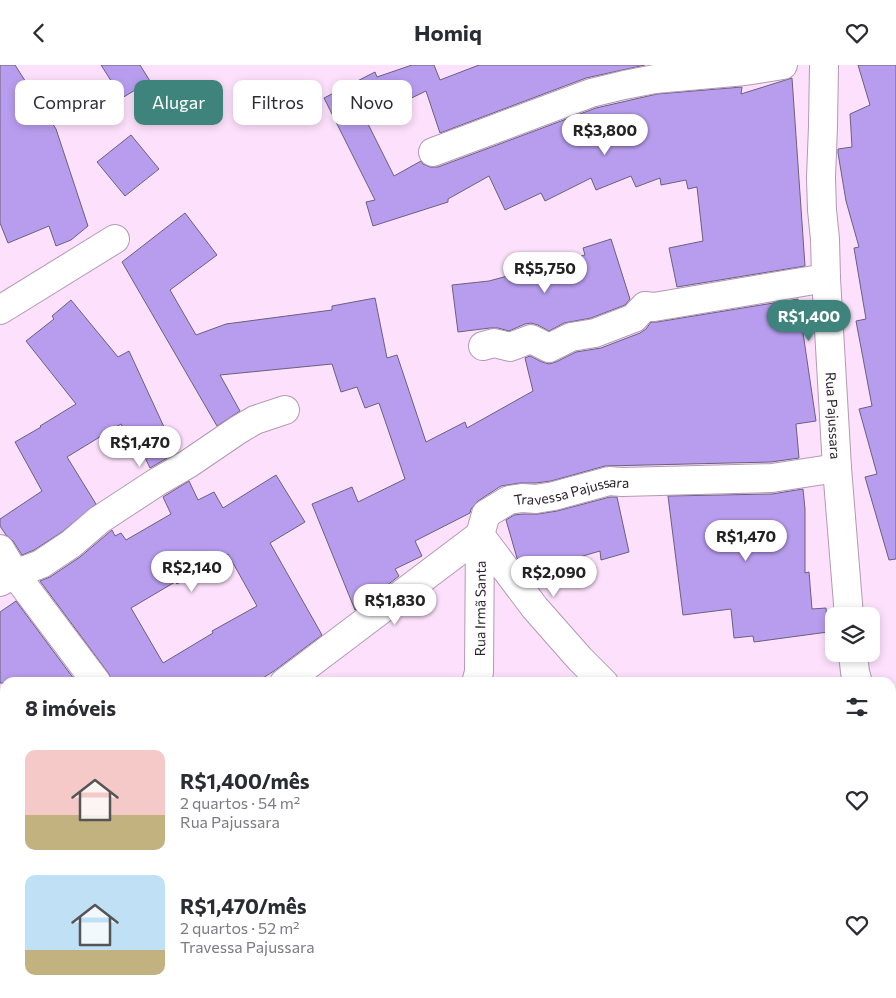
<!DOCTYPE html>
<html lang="pt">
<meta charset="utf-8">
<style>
body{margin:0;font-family:Commissioner,sans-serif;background:#f7f7f7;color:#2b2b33;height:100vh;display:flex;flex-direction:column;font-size:19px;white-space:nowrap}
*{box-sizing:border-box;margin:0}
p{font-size:16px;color:#7c7c81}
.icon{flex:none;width:28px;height:28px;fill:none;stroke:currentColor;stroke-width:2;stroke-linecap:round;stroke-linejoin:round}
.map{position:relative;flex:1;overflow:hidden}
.sheet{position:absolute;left:0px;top:612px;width:896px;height:321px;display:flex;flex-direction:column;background:#fff;border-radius:15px 15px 0 0;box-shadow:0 2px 8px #0003}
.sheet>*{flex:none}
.banner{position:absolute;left:15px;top:15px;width:500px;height:45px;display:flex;gap:10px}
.controls{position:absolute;left:825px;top:542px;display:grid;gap:10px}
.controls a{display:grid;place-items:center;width:55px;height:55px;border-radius:10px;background:#fff;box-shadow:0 2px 8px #0003;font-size:25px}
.price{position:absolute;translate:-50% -42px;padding:0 11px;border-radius:18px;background:#fff;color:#222;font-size:16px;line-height:32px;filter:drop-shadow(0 1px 2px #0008)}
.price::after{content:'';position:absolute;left:50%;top:30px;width:15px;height:11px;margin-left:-8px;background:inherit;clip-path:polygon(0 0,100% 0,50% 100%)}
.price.active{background:#3e847c;color:#fff}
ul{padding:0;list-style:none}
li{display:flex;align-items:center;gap:15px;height:125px;padding:0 25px}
li span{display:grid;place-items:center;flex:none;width:140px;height:100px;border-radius:10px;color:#555}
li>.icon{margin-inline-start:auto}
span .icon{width:60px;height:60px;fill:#fffc;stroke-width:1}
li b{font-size:21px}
h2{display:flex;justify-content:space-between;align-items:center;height:60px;padding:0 25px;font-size:21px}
.chip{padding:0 18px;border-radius:10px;background:#fff;box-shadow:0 2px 8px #0003;font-size:18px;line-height:45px}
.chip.active{background:#3e847c;color:#fff}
header{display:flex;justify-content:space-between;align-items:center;height:65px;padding:0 25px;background:#fff;font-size:22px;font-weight:700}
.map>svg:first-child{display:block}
.building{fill:#b89dee;stroke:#69607d;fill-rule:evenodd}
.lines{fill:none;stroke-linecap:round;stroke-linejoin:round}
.minor-casing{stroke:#b299b1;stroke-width:30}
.major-casing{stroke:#b299b1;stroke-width:30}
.minor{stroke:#fff;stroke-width:28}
.major{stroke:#fff;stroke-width:28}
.labels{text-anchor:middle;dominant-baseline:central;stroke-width:4;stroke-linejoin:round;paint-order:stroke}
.street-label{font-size:14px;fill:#2d232d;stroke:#fcf7fc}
</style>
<header><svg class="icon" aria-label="back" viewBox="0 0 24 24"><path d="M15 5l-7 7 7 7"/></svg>Homiq<svg class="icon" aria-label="heart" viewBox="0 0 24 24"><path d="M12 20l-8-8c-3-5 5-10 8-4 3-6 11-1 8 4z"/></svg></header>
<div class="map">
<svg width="896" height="933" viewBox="0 0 896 933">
<rect width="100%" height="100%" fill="#fde1fc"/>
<path class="building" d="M 0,0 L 15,0 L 56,64 L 88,161 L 71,175 L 56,181 L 49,161 L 8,178 L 0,158 Z
M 101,0 L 140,0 L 150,16 L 122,33 Z
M 412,0 L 434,0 L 440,15 L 479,0 L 645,0 L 586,13 L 440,68 L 426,26 L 366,55 L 394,111 L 421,96 L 423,99 L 430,102 L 438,102 L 596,43 L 657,29 L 742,22 L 741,29 L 792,13 L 805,201 L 677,222 L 669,183 L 703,176 L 697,122 L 688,124 L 686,115 L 661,120 L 660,113 L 636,122 L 631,111 L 596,125 L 591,113 L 545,136 L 541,128 L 505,145 L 489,111 L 448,134 L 448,137 L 373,161 L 366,137 L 375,135 L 324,33 L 375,7 L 377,12 Z
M 858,0 L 896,0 L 896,494 L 889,495 L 865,412 L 877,409 L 859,344 L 872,341 L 856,256 L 866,254 L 854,183 L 859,182 L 846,136 L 838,88 L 838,84 L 852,82 L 850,49 L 870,40 Z
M 131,70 L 159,104 L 125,131 L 97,97 Z
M 185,148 L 217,190 L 170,225 L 196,270 L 226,259 L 332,245 L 332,241 L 375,233 L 387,293 L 397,290 L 426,377 L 465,357 L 467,363 L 533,326 L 525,293 L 530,291 L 542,297 L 549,299 L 556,297 L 576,287 L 601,283 L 640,268 L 646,264 L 651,257 L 657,257 L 798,234 L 816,356 L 796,359 L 799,393 L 771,397 L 605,401 L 551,416 L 535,418 L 520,418 L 501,421 L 478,436 L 471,444 L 470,448 L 415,476 L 422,491 L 395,504 L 399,511 L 355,545 L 312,439 L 352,422 L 358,437 L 405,414 L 379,338 L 365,343 L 357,322 L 341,327 L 332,299 L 220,310 L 240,346 L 217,361 L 122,197 Z
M 611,174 L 630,234 L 625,240 L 591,253 L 564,258 L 549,266 L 538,260 L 531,258 L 525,259 L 509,266 L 498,263 L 490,263 L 458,267 L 452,220 L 489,216 L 585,190 L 583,183 Z
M 71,235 L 118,292 L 129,286 L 176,388 L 150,403 L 142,386 L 135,389 L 121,359 L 67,392 L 96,439 L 62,467 L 34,485 L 22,490 L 13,476 L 6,470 L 0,461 L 0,454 L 42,426 L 15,377 L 41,362 L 40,361 L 76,339 L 26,276 L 54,254 L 52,251 Z
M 276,410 L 305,457 L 270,478 L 322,570 L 274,606 L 255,618 L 112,618 L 109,609 L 40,516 L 50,512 L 80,492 L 112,465 L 115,471 L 121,468 L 126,475 L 171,449 L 163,432 L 189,416 L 198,435 L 214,427 L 223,443 ZM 228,489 L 257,541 L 212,566 L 213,568 L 163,598 L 131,543 L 175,517 L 177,519 Z
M 803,424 L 805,444 L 805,508 L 809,507 L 812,544 L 826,543 L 828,567 L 754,577 L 753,571 L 734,573 L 731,544 L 683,550 L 668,431 L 772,429 Z
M 610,432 L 617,432 L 629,487 L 601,495 L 600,486 L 528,507 L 517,493 L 506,455 L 514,450 L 523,449 L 538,449 L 557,446 Z
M 16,536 L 77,618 L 0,618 L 0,547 Z"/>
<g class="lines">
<g class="minor-casing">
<g id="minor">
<path d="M 433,87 L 591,28 L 624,20 L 655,14 L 745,6 L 783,0"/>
<path d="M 0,245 L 115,174"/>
<path d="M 483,281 L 494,278 L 510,282 L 531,274 L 549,283 L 571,272 L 595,268 L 634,253 L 645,241 L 654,242 L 826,213"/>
<path d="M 480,470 L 535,543 L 580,594 L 604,618"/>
<path d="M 0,484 L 15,509 L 97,618"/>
<path d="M 0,517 L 15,509 L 41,499 L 71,479 L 99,455 L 157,417 L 188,399 L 238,365 L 255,355 L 285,345"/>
<path d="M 284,618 L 480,470"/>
<path id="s1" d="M 476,618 L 479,607 L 480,470 L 486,449 L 509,435 L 522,433 L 536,434 L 554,431 L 609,416 L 622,417 L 772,413 L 837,403"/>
<path d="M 0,775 L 5,772"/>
<path d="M 392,933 L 394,929"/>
<path d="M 658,933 L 660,929"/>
</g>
</g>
<g class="major-casing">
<g id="major">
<path id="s2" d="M 824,0 L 823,61 L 821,113 L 822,145 L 825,174 L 826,213 L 837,403 L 849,551"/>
<path d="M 853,589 L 855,607 L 858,618"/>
<path d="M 891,737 L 896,751"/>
</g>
</g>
<use href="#minor" class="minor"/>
<use href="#major" class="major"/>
</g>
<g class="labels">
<g class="street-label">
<text stroke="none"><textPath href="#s2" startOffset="351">Rua Pajussara</textPath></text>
<text stroke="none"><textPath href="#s1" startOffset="261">Travessa Pajussara</textPath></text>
<text stroke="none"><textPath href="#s1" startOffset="75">Rua Irmã Santa</textPath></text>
</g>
</g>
</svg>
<div class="controls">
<a><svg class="icon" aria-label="layers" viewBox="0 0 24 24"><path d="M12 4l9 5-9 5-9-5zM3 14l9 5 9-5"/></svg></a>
</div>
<b class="price" style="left:605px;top:91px">R$3,800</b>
<b class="price" style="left:545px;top:229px">R$5,750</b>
<b class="price active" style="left:809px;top:277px">R$1,400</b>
<b class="price" style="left:140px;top:403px">R$1,470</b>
<b class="price" style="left:746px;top:497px">R$1,470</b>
<b class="price" style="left:192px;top:528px">R$2,140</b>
<b class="price" style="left:554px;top:533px">R$2,090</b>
<b class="price" style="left:395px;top:561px">R$1,830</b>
<div class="banner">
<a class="chip">Comprar</a>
<a class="chip active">Alugar</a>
<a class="chip">Filtros</a>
<a class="chip">Novo</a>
</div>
<section class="sheet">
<h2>8 imóveis<svg class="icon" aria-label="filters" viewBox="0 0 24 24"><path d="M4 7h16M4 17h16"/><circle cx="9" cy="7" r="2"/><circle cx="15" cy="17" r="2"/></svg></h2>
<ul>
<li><span style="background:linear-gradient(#f6c9c9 65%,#c2b280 0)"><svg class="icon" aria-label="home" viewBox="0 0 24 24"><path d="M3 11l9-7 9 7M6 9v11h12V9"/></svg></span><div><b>R$1,400/mês</b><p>2 quartos · 54 m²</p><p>Rua Pajussara</p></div><svg class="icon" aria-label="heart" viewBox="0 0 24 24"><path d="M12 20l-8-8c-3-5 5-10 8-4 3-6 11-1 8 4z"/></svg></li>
<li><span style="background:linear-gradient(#bfe0f5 75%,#c2b280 0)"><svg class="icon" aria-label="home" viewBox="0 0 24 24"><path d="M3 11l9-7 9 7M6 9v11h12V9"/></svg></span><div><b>R$1,470/mês</b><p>2 quartos · 52 m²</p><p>Travessa Pajussara</p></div><svg class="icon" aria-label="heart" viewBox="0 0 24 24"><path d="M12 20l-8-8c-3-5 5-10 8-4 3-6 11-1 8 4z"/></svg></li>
</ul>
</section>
</div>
